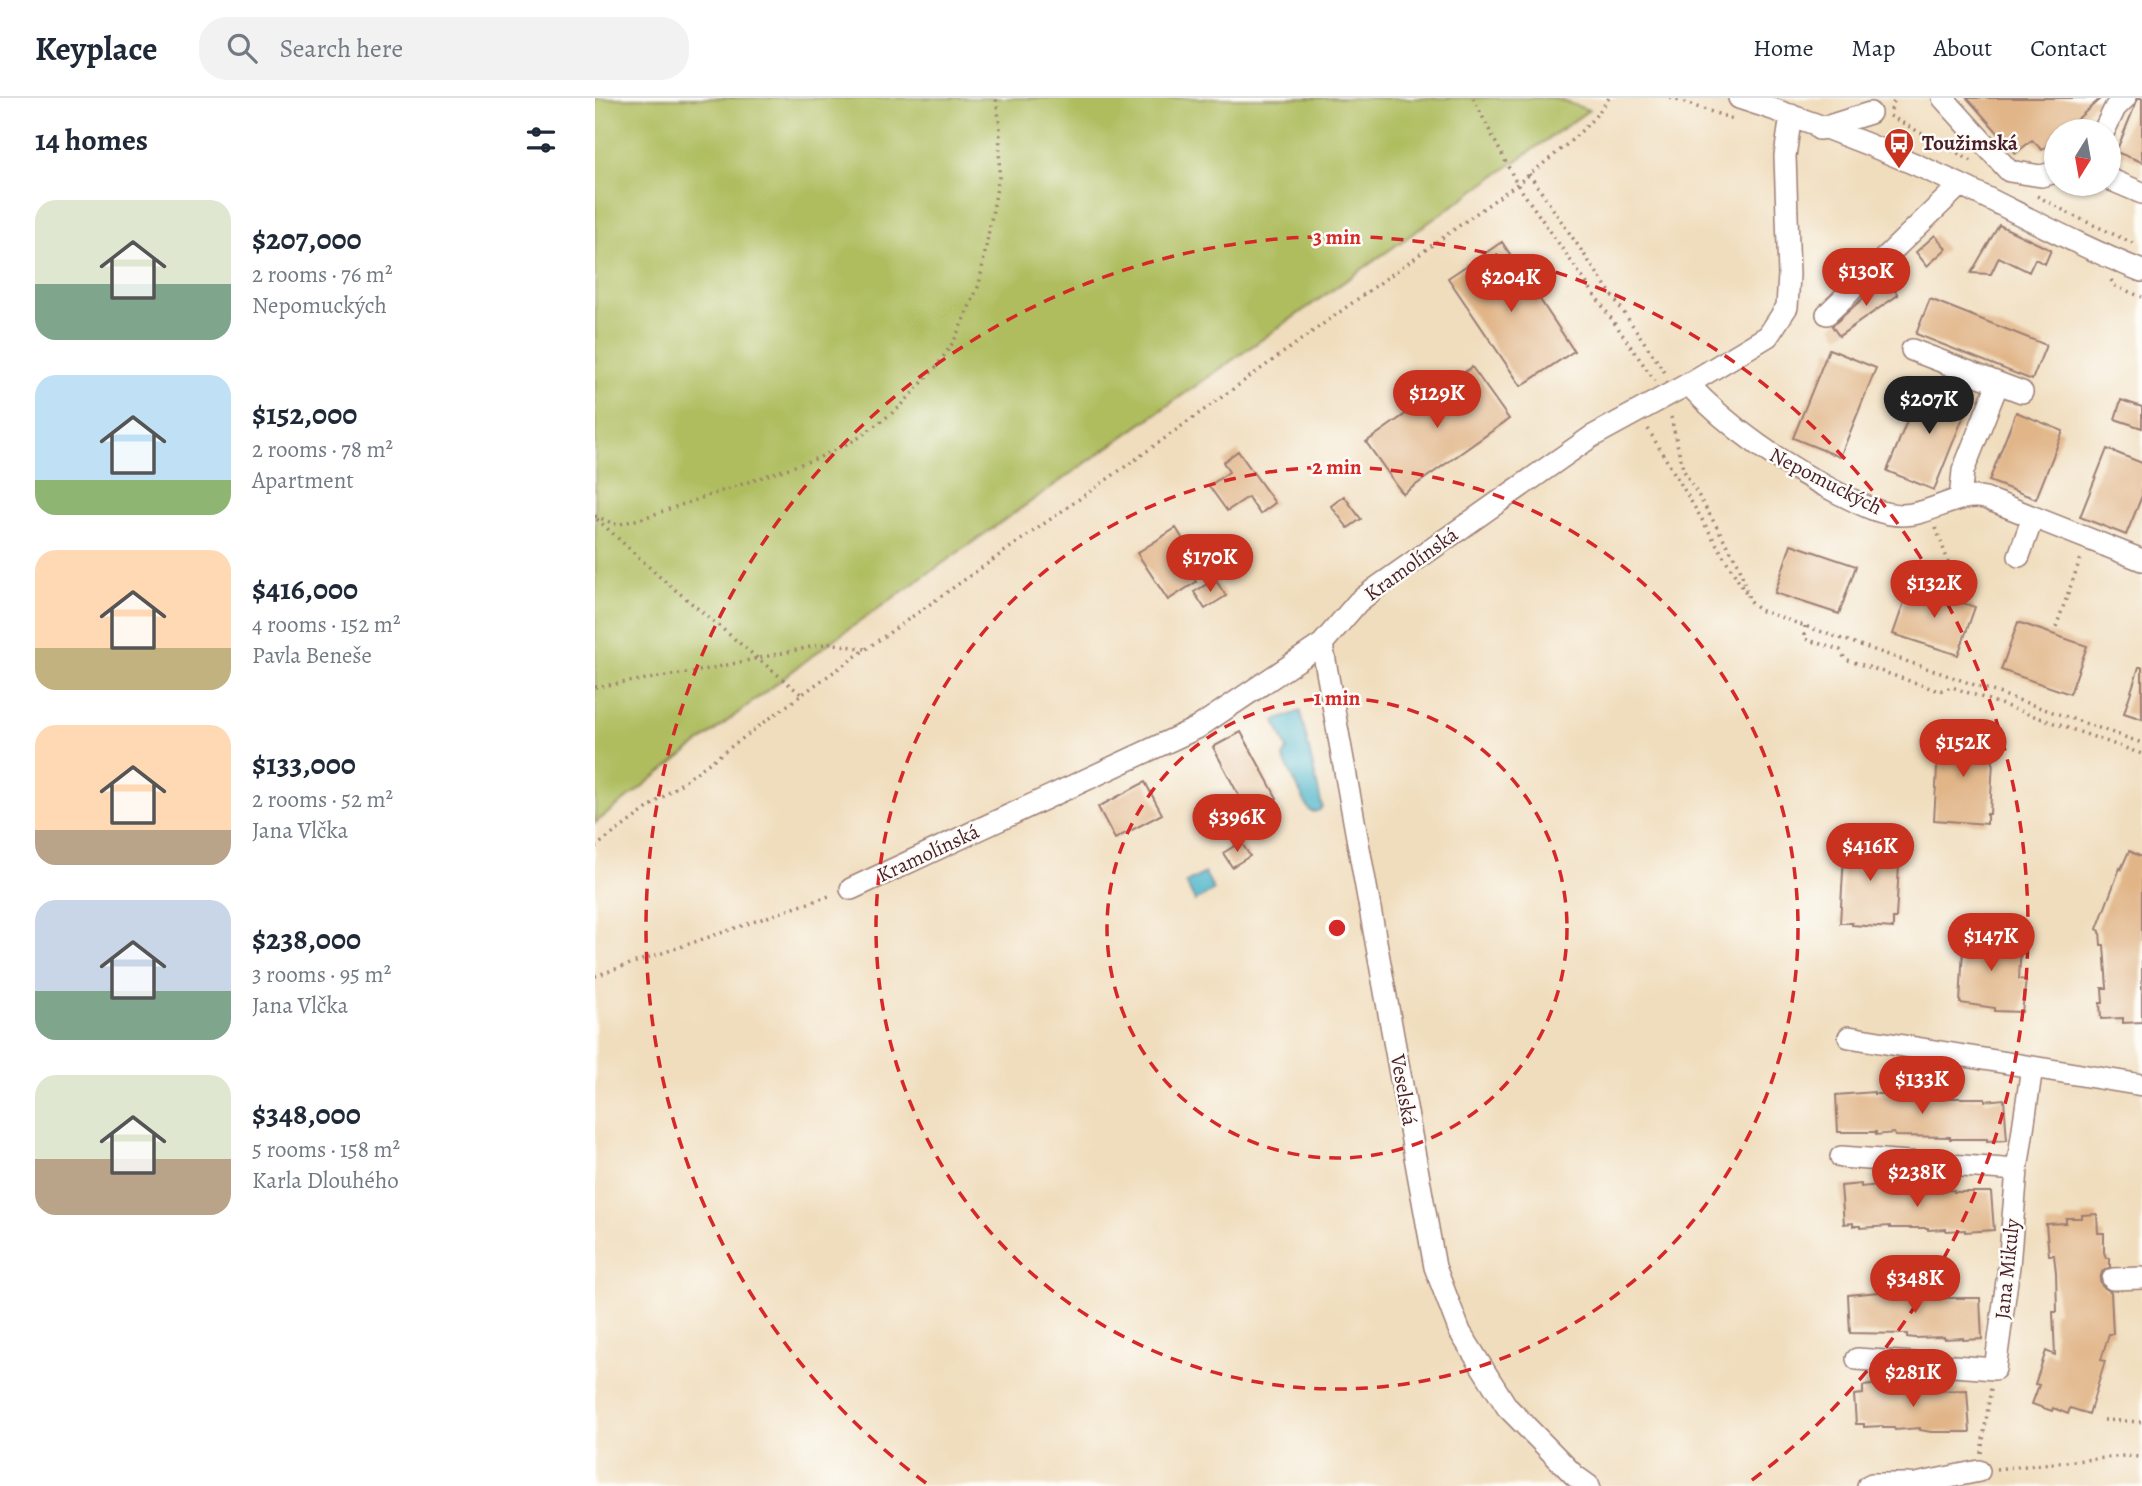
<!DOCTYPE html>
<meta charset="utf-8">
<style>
body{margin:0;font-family:Alegreya,serif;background:#f2f2f3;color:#1f2937;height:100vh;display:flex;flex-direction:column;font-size:26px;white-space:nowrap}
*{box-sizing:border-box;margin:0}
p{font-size:23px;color:#747a83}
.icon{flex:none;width:38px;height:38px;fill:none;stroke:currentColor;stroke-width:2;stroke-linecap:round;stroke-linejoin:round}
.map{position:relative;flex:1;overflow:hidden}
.panel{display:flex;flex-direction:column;background:#fff;width:595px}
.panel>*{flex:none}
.needle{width:46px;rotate:191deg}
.buttons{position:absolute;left:1449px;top:21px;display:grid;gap:14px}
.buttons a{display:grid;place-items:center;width:77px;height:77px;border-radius:50%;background:#fff;box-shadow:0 2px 5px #0004;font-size:35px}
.price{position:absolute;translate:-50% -60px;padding:0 16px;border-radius:24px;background:#c8321e;color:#fff;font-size:23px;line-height:46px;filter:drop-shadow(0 2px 4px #0008)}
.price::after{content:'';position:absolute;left:50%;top:42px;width:21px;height:16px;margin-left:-10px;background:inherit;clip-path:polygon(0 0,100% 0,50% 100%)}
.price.selected{background:#222;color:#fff}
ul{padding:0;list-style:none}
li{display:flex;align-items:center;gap:21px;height:175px;padding:0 35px}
li span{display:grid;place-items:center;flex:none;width:196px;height:140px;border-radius:21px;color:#555}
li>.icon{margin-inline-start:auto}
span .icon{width:84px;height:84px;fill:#fffc;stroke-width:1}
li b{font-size:30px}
h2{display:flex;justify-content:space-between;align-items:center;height:84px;padding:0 35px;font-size:30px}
header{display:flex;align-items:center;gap:42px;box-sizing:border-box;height:98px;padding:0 35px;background:#fff;border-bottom:2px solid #e0e1e3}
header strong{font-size:33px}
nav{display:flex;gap:38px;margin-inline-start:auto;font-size:24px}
.search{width:490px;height:63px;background:#f2f2f3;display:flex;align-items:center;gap:18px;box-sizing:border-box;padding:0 24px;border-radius:28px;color:#747a83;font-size:26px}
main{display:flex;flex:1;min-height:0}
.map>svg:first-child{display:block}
.green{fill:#afbd5f;stroke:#7c6e45;stroke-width:2}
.water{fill:#4ab3c9;stroke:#4a697a;stroke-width:2}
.building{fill:#e1b588}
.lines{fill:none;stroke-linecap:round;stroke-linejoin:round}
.minor-casing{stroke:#9d7e74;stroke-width:24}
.path{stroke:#9d7e74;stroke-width:3.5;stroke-dasharray:2 5;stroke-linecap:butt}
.minor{stroke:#fff;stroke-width:21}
.ring{fill:none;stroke:#d62828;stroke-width:3.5;stroke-dasharray:12 9}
.labels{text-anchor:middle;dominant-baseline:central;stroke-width:5;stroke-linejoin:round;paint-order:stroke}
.poi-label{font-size:21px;font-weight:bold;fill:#4a1f2b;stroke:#fdfcf7;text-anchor:start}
.street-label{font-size:21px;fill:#4a1f2b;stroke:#fdfcf7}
.centre{fill:#d62828;stroke:#fdfcf7;stroke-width:3.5}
.ring-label{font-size:21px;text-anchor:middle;font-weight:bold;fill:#d62828;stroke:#fdfcf7;stroke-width:5;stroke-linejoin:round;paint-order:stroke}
</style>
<header>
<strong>Keyplace</strong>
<div class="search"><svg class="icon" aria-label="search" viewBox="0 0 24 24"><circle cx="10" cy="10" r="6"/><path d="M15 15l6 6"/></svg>Search here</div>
<nav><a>Home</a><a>Map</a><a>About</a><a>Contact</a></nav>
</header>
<main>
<section class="panel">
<h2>14 homes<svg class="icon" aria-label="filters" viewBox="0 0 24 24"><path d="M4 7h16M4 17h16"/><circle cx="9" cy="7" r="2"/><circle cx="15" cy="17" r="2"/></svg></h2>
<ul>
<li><span style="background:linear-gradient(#dfe7d0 60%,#7fa58c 0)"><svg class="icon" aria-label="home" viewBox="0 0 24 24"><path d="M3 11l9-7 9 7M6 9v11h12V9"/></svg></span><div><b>$207,000</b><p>2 rooms · 76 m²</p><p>Nepomuckých</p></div></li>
<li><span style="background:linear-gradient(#bfe0f5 75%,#8fb573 0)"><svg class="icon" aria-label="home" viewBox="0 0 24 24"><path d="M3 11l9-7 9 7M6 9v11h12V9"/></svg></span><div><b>$152,000</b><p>2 rooms · 78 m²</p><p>Apartment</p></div></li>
<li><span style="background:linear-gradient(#ffd9b3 70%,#c2b280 0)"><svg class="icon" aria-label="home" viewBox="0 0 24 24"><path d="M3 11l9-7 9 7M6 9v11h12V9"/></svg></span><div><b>$416,000</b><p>4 rooms · 152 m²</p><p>Pavla Beneše</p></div></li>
<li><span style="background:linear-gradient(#ffd9b3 75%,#b9a48a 0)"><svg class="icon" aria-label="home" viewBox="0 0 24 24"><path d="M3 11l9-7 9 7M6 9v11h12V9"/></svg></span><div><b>$133,000</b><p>2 rooms · 52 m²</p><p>Jana Vlčka</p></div></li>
<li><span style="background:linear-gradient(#c9d6e8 65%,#7fa58c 0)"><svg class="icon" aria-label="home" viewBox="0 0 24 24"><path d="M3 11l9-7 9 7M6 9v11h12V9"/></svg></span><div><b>$238,000</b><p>3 rooms · 95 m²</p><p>Jana Vlčka</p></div></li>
<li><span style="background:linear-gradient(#dfe7d0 60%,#b9a48a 0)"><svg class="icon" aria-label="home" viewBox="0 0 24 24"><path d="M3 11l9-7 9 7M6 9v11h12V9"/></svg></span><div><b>$348,000</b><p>5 rooms · 158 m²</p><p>Karla Dlouhého</p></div></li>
</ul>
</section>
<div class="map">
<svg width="1547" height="1388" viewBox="0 0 1547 1388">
<rect width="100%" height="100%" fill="#fdfcf7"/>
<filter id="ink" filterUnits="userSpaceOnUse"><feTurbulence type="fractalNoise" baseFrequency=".0143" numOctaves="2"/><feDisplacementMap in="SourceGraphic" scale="14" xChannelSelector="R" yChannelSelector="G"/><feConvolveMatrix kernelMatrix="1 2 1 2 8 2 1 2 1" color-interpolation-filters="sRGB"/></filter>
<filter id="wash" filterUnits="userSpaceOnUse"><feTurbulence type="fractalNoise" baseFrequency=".00686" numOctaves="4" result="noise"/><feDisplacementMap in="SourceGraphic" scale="28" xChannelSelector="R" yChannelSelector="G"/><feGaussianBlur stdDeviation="1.57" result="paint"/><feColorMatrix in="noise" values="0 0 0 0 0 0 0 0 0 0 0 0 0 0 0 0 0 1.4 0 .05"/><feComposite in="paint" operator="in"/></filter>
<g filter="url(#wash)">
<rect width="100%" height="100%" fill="#f0ddbd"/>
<path class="green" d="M 0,0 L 959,0 L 994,12 L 234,545 L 0,725 Z"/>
<path class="water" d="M 705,613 L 727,708 L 725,712 L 719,714 L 714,712 L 688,660 L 692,651 L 680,623 Z
M 610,775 L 619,792 L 600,803 L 591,785 Z"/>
<g id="blocks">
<path class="building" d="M 1372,0 L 1506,0 L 1469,33 L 1461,33 L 1461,40 L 1447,52 L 1437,42 L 1421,55 Z
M 1543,0 L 1547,0 L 1547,64 L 1521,54 Z
M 1404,127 L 1456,152 L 1450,166 L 1440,161 L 1434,174 L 1404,159 L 1396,176 L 1376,175 Z
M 1340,137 L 1351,151 L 1332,168 L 1321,154 Z
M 907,144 L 979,253 L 926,288 L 853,180 Z
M 1293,183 L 1303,197 L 1244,238 L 1237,228 L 1266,202 Z
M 1335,201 L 1451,247 L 1437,282 L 1321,236 Z
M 1234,251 L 1281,270 L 1245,359 L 1198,340 Z
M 877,269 L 914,321 L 808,396 L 771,344 Z
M 1328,283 L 1375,302 L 1339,392 L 1292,373 Z
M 1526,302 L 1547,309 L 1547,330 L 1520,321 Z
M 1421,314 L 1468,333 L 1441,401 L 1394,383 Z
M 1512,351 L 1547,365 L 1547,398 L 1531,437 L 1485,419 Z
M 643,353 L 680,405 L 665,416 L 653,399 L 632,413 L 614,388 L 634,374 L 628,364 Z
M 749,398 L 766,421 L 753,430 L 736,408 Z
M 581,430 L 591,446 L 581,453 L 601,484 L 573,502 L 542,455 Z
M 1196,446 L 1261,468 L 1244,516 L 1180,495 Z
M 620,481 L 631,498 L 610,511 L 599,494 Z
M 1315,487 L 1380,509 L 1363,557 L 1298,536 Z
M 1423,524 L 1492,548 L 1475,596 L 1406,572 Z
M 1544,569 L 1547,569 L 1547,621 L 1529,615 Z
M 646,634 L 682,700 L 653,715 L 618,649 Z
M 1354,634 L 1375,636 L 1375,644 L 1399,645 L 1395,716 L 1392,716 L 1392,726 L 1339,722 L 1344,636 L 1354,636 Z
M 550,684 L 567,716 L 520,741 L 503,709 Z
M 1261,739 L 1282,740 L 1281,748 L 1305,749 L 1301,820 L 1298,820 L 1298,830 L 1257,827 L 1257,825 L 1245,825 L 1250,740 L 1261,741 Z
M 646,744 L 655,758 L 637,769 L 628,755 Z
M 1534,753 L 1547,759 L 1547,924 L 1528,925 L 1528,920 L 1506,921 L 1505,905 L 1508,905 L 1507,890 L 1512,890 L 1509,847 L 1506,847 L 1505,833 L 1502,831 L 1525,770 L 1526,771 Z
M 1369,832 L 1401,835 L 1401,845 L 1426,846 L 1424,881 L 1431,882 L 1427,914 L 1400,913 L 1400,910 L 1365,905 Z
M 1279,994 L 1279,996 L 1315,996 L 1316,998 L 1334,997 L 1334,999 L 1353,998 L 1353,1000 L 1390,1000 L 1390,1003 L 1409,1001 L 1412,1042 L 1392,1043 L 1392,1041 L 1355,1041 L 1355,1039 L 1300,1038 L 1299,1035 L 1281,1037 L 1281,1034 L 1243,1034 L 1241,997 Z
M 1266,1086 L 1266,1089 L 1284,1087 L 1284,1090 L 1303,1088 L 1303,1091 L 1340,1091 L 1340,1093 L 1359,1092 L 1359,1094 L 1396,1094 L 1399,1132 L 1370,1134 L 1370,1132 L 1351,1133 L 1351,1131 L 1333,1132 L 1333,1130 L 1295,1130 L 1295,1128 L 1265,1130 L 1265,1128 L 1258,1128 L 1258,1125 L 1249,1126 L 1246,1088 Z
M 1502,1116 L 1503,1135 L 1509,1135 L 1509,1154 L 1511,1160 L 1515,1160 L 1515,1169 L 1507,1174 L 1505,1182 L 1507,1188 L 1516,1194 L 1518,1236 L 1514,1236 L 1506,1262 L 1510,1263 L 1494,1316 L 1475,1310 L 1473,1316 L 1458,1310 L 1457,1313 L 1437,1306 L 1444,1287 L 1440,1286 L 1451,1253 L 1460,1257 L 1458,1214 L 1462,1214 L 1461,1175 L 1459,1157 L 1454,1157 L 1451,1126 L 1471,1125 L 1471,1120 L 1487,1120 L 1487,1117 Z
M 1295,1193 L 1310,1195 L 1338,1196 L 1347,1197 L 1347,1200 L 1385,1200 L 1387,1241 L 1368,1242 L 1368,1240 L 1349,1241 L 1349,1239 L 1320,1240 L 1312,1239 L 1312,1236 L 1255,1235 L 1253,1197 Z
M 1287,1286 L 1297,1288 L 1297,1291 L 1335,1290 L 1335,1293 L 1372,1292 L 1375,1334 L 1336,1334 L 1325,1332 L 1325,1330 L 1300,1332 L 1299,1330 L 1288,1330 L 1287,1328 L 1269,1329 L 1269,1326 L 1261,1326 L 1259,1297 L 1268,1296 L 1268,1288 Z"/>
</g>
</g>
<g filter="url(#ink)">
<use href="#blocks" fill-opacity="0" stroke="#9d7e74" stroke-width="2"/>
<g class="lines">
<g class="minor-casing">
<path id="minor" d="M 1144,0 C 1220,24 1296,54 1368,88 C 1428,117 1486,149 1547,173
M 1348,0 L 1414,73 L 1446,78 L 1461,74
M 1224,31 L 1275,15
M 1509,33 L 1520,10 L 1530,0
M 1514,81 L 1547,95
M 1232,216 L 1365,87
M 1317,252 L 1403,285 L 1368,373 L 1365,401
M 1403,285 L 1427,294
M 1093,286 C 1136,332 1186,365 1241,394 C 1262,404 1283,417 1307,417 C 1336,417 1362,394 1390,400 L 1547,462
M 1424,458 L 1438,419
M 727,546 L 840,1169 L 865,1234 L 912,1309 L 980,1378 L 994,1388
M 256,791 L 602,630 L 727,546 L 763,504 L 781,490 L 996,339 L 1093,286 L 1173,238 L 1192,209 L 1194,177 L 1190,58 L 1196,17
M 1254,939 L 1547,987
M 1246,1059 L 1422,1072
M 1518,1181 L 1547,1180
M 1262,1261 L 1400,1271 L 1414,1168 L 1422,1072 L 1437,969
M 1273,1388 L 1277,1386 L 1313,1386
M 1311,1388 L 1384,1373"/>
</g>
<path class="path" d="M 878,0 L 922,86 L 1060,283
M 1075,0 L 1138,21
M 1296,12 L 1300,0
M 1295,18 L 1377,63
M 934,76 L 1071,276
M 1442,98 L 1479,118 L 1542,147
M 1516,182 L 1520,188 L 1547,199
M 1076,319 L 1088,371 L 1144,467 L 1155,504 L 1164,512 L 1547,645
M 1053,331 L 1153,499
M 0,418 L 22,427 L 48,420 L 223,360 L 262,341 L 305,309 L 342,268 L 359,243 L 384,187 L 404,79 L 405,27 L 401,0
M 2,421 L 66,480 L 207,597
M 1341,430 L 1354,466 L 1347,488
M 1210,528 L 1210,541 L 1245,552 L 1250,561 L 1344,593 L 1357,589 L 1547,656
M 1461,529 L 1486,459
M 0,589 L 104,573 L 234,545 L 270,551
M 0,749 L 220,587 L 541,361 L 922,86 C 954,61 991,35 1014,0
M 0,878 L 237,797
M 1509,1322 L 1547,1324
M 1386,1355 L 1396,1290
M 1401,1371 L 1529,1358 L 1547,1359"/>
<use href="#minor" class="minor"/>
</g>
</g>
<g class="ring">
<circle cx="742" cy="830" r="230"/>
<circle cx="742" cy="830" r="461"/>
<path d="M331 1385A691 691 0 1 1 1153 1385"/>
</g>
<defs>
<g id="bus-pin" transform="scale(1.575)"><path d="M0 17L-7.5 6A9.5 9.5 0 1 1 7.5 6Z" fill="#c8321e" stroke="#fdfcf7"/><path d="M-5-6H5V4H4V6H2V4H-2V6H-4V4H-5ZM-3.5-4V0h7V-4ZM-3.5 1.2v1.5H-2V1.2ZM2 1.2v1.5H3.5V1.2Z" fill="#fff"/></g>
</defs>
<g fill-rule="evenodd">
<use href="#bus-pin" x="1304" y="45"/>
</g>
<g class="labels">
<g class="poi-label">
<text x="1327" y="45">Toužimská</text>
</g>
<g class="street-label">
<text transform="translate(1231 383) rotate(27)">Nepomuckých</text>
<text transform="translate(816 466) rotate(-36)">Kramolínská</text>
<text transform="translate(333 755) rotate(-25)">Kramolínská</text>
<text transform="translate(809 992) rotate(80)">Veselská</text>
<text transform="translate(1412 1171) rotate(-84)">Jana Mikuly</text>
</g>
</g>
<circle cx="742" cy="830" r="10" class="centre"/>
<g class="ring-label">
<text x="742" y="146">3 min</text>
<text x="742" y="376">2 min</text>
<text x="742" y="607">1 min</text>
</g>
</svg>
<div class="buttons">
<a><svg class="needle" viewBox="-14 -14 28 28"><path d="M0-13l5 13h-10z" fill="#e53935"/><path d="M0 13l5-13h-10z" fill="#747a83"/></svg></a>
</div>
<b class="price" style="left:1271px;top:210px">$130K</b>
<b class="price" style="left:916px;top:216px">$204K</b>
<b class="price" style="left:842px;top:332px">$129K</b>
<b class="price selected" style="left:1334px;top:338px">$207K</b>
<b class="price" style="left:615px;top:496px">$170K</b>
<b class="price" style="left:1339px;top:522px">$132K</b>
<b class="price" style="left:1368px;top:681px">$152K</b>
<b class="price" style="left:642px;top:756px">$396K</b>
<b class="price" style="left:1275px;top:785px">$416K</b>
<b class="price" style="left:1396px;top:875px">$147K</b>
<b class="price" style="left:1327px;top:1018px">$133K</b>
<b class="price" style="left:1322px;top:1111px">$238K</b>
<b class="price" style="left:1320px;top:1217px">$348K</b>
<b class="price" style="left:1318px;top:1311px">$281K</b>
</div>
</main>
